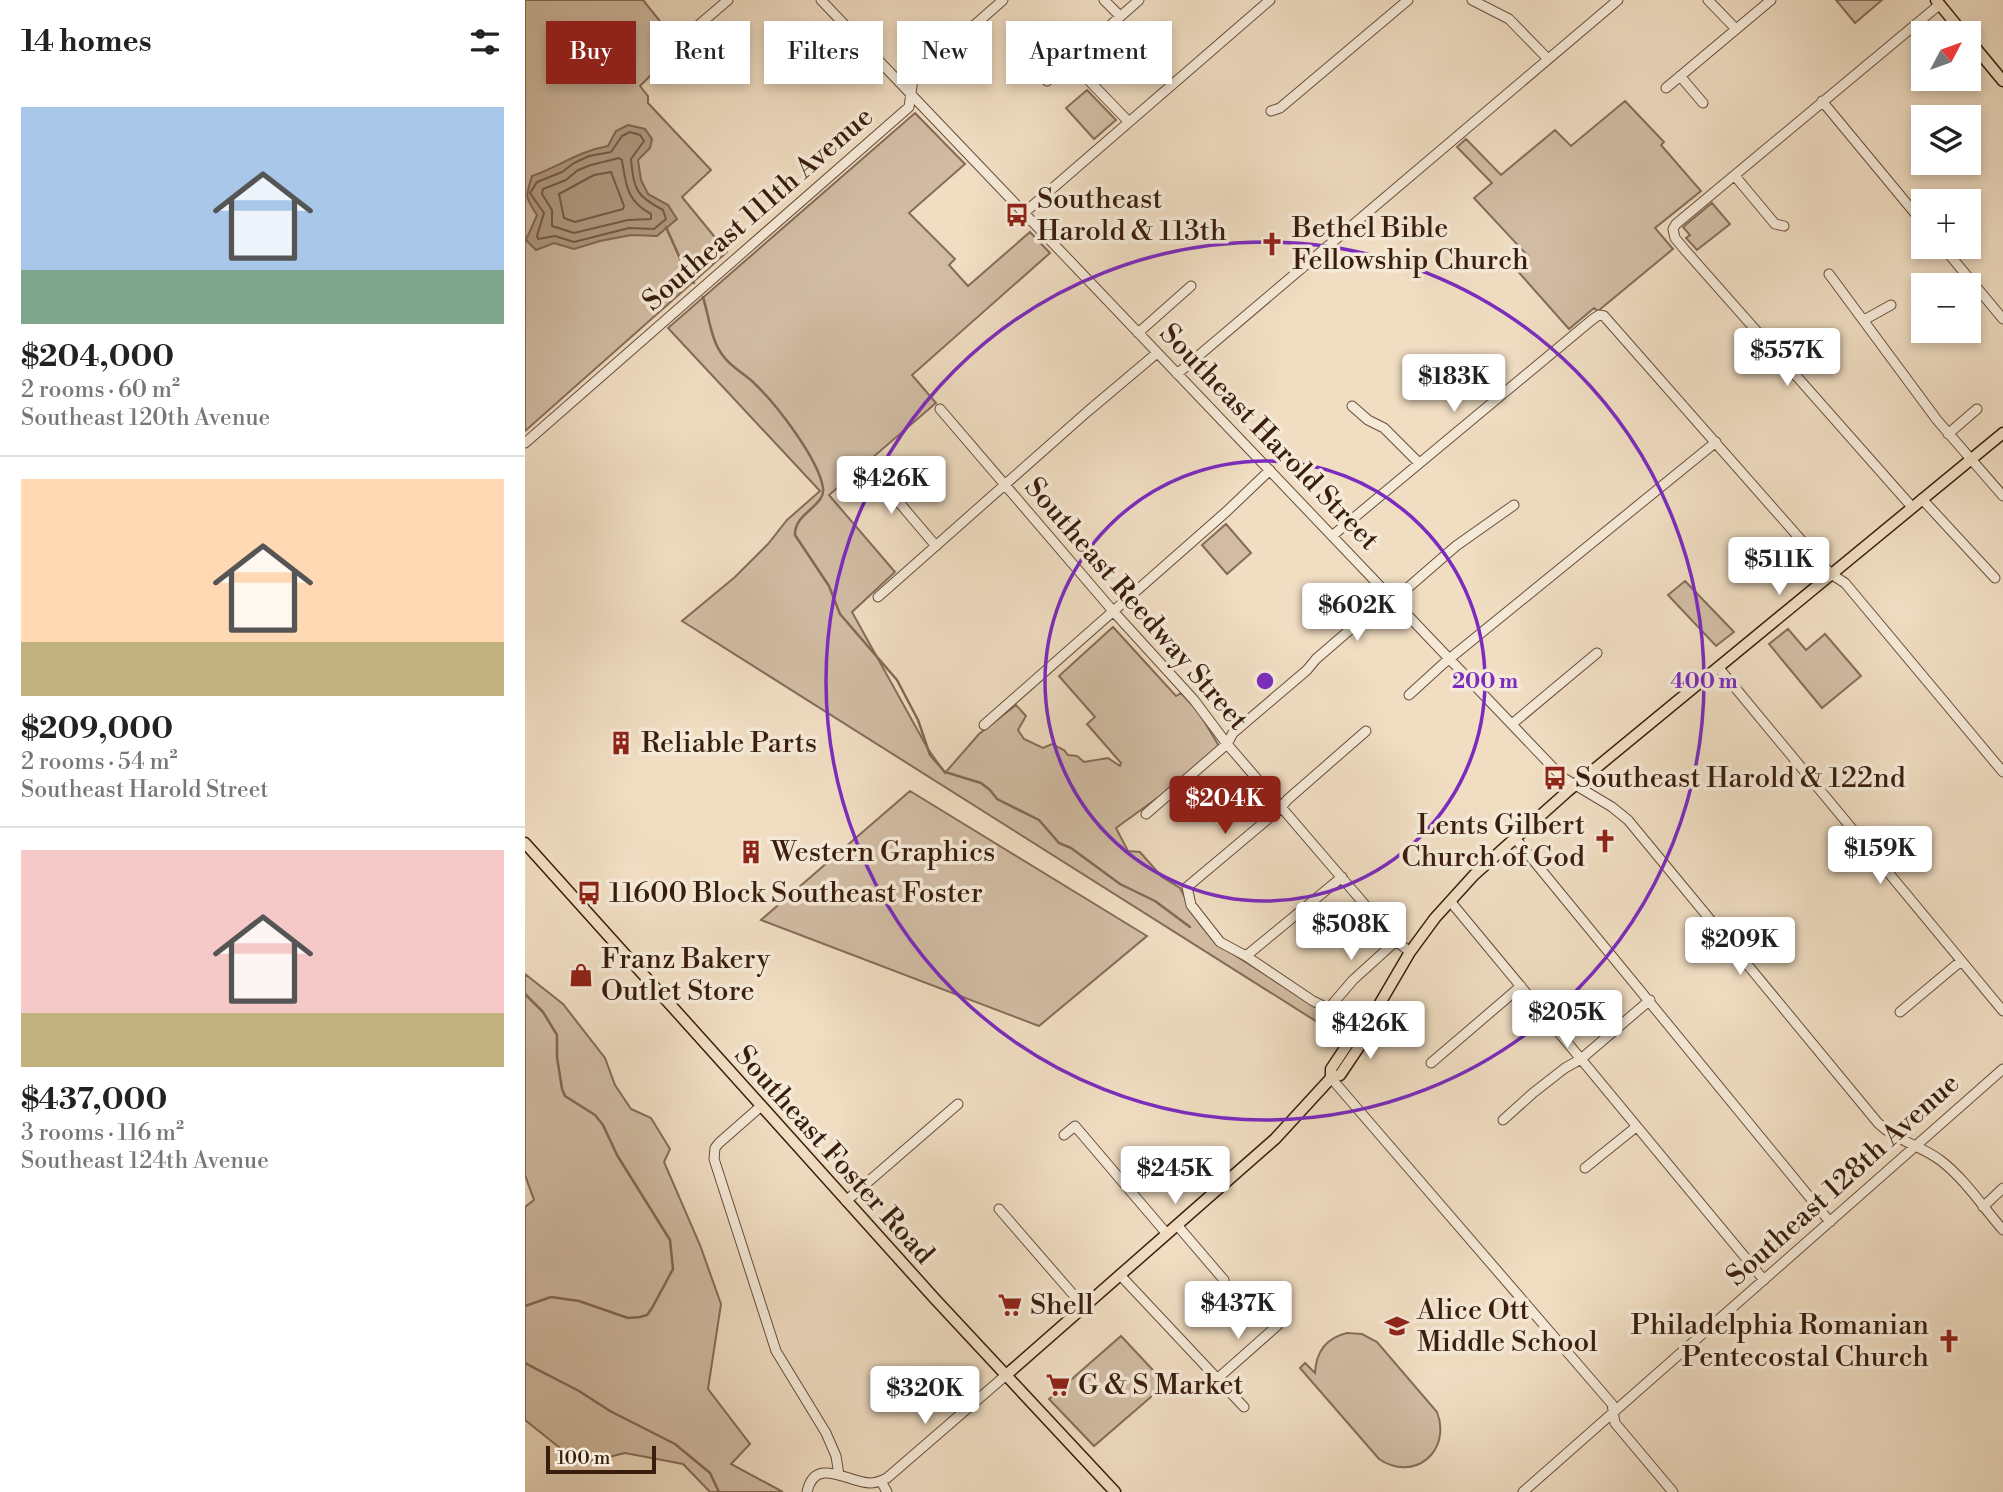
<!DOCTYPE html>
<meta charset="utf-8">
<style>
body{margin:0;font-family:"Libre Bodoni",serif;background:#f6f6f6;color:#222;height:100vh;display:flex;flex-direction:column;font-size:26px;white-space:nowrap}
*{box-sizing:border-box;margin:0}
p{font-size:23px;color:#767676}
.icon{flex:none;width:38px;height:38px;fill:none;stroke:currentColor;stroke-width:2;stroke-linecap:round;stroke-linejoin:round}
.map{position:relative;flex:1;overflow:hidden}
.panel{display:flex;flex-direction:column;background:#fff;width:525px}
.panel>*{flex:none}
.banner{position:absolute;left:21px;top:21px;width:665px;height:63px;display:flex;gap:14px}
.needle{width:46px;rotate:49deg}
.controls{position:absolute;left:1386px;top:21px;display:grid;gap:14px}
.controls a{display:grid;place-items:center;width:70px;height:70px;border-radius:0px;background:#fff;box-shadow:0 4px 10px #0003;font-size:35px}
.scale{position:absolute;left:21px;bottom:18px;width:110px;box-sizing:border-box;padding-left:7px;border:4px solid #391d0d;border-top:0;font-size:19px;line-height:24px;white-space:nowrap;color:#391d0d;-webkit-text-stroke:5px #f5e9d7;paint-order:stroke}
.price{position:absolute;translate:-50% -60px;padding:0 16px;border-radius:7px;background:#fff;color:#222;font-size:23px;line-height:46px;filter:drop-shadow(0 2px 4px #0008)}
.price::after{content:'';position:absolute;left:50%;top:42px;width:21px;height:16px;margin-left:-10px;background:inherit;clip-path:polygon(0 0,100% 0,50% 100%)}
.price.on{background:#8f2418;color:#fff}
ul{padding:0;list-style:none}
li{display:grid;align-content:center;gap:14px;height:371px;padding:0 21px}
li+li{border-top:2px solid #e0e0e0}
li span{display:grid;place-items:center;height:217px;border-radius:0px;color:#555}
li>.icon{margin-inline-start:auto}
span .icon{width:126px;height:126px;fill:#fffc;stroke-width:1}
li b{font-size:30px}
h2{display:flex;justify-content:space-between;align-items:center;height:84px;padding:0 21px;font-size:30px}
.tag{padding:0 24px;border-radius:0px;background:#fff;box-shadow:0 4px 10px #0003;font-size:24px;line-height:63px}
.tag.on{background:#8f2418;color:#fff}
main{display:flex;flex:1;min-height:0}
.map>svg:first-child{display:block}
.green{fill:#d1bca3;stroke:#856c58;stroke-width:2}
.water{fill:#b29c84;stroke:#826954;stroke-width:2}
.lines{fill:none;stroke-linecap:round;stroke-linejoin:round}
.shore{stroke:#765c48;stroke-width:2}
.stream{stroke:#826954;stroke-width:2.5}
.minor-casing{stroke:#674d3a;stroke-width:11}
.major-casing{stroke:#391d0d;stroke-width:13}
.minor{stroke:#f5e9d7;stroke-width:9}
.major{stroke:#f0ddc2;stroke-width:10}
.ring{fill:none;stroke:#7b2cbf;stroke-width:3.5}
.labels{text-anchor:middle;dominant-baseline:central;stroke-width:7;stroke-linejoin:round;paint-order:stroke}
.poi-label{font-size:28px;fill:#391d0d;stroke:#f5e9d7;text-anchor:start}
.street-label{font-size:28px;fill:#391d0d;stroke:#f5e9d7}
.centre{fill:#7b2cbf;stroke:#f5e9d7;stroke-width:3.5}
.ring-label{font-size:21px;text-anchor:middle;font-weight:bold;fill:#7b2cbf;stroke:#f5e9d7;stroke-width:7;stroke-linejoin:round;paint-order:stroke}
</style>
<main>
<section class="panel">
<h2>14 homes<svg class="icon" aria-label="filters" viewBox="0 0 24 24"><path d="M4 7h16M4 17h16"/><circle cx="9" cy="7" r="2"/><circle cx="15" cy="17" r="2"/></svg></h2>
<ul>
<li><span style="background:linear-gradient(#a9c7e8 75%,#7fa58c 0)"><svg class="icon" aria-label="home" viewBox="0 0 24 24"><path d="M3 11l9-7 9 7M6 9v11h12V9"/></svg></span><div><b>$204,000</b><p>2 rooms · 60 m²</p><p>Southeast 120th Avenue</p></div></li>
<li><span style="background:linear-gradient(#ffd9b3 75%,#c2b280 0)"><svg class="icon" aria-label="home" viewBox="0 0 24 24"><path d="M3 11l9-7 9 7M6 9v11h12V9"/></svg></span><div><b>$209,000</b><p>2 rooms · 54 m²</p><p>Southeast Harold Street</p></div></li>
<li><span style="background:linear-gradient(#f6c9c9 75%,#c2b280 0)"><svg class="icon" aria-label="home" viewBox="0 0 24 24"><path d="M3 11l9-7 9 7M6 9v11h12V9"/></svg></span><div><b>$437,000</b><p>3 rooms · 116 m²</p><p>Southeast 124th Avenue</p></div></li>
</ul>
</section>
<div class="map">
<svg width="1478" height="1492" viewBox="0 0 1478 1492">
<rect width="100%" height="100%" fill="#f0ddc2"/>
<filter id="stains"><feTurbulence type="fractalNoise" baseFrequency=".00286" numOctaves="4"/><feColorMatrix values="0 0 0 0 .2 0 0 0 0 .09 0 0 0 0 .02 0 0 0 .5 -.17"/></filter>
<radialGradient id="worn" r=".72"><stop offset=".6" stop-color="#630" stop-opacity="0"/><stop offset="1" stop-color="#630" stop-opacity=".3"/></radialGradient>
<path class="green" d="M 0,0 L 118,0 L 155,46 L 115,86 L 123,96 L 123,103 L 186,170 L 157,197 L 202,252 L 0,431 Z
M 1311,0 L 1357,0 L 1330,23 Z
M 562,90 L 591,120 L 569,139 L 541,108 Z
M 1100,101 L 1139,142 L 1136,145 L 1176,191 L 1130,228 L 1148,249 L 1073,311 L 1069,308 L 1044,329 L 990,268 L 1003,256 L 949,198 L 967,183 L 932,147 L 941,139 L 976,175 L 1030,130 L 1046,146 Z
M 390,113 L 440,164 L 384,213 L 430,259 L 424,265 L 443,286 L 505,232 L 525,253 L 387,375 L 411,403 L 304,495 L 370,572 L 327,612 L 403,749 L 420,773 L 454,734 L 491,705 L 501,716 L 493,730 L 499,739 L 518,748 L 527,744 L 539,750 L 543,755 L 552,756 L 559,762 L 583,758 L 595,766 L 596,763 L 562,724 L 570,717 L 534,676 L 588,627 L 651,696 L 656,693 L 673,711 L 694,746 L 653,783 L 591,828 L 603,851 L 615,852 L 637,877 L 655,888 L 674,923 L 691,943 L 802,1014 L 822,1022 L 816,1037 L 157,621 L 210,577 L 243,544 L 262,520 L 295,491 L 143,328 Z
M 1187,203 L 1205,224 L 1172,250 L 1161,238 L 1165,235 L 1158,227 Z
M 701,524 L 726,553 L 702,574 L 677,545 Z
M 1160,581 L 1209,632 L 1191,646 L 1143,595 Z
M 1263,629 L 1281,650 L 1300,634 L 1336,676 L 1297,708 L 1244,644 Z
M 385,791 L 622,936 L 514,1026 L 236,920 Z
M 0,974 L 38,1004 L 80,1058 L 90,1085 L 106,1109 L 126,1118 L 145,1149 L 139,1162 L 175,1245 L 196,1304 L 183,1389 L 225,1444 L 206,1464 L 258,1492 L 185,1492 L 158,1464 L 100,1453 L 55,1464 L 0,1420 L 0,1207 L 9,1200 L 0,1175 Z
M 822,1333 L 837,1334 L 852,1342 L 912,1412 C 927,1451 889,1483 854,1459 L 775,1368 L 780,1363 L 790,1373 C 791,1352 801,1338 822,1333 Z
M 596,1336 L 641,1384 L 569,1446 L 524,1399 Z"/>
<path class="water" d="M 103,125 L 120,129 L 127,139 L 125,148 L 113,160 L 116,180 L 123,194 L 143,205 L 152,219 L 132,236 L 106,235 L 75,241 L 49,249 L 29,243 L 11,250 L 1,240 L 12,215 C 0,197 0,197 7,176 C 36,166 51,152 83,146 L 91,131 Z"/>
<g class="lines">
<path class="shore" d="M 105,132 L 115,135 L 119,141 L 106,159 C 109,190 111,196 138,210 L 141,219 L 129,229 L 104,228 L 49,242 L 30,236 L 13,239 L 12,236 L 19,213 L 5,193 L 12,182 L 37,172 L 49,163 L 64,156 L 86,152 L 97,136 Z
M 94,158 L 97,160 C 101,186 102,201 126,214 L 126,219 L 103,220 L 49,233 L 27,226 L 27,210 L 17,194 L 18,189 L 41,180 L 53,170 L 66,165 Z
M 86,172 L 99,206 L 98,209 L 50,222 L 39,218 L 34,194 L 69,175 Z"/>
<path class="stream" d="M 141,227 L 158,265 L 169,283
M 178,297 C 184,316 186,342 199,357 C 207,368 222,375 231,385 C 252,405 294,460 298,488 C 301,506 269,513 270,535 L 304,586 L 315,614 L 372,680 L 393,720 L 405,755 L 420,772 L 456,783 L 465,790 L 472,799 L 514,820 L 534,843 L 546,848 L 595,884 L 630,901 L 665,927
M 0,994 L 18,1012 L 32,1035 L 32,1057 L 37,1089 L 40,1096 L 70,1115 L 78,1125 L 92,1155 L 145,1240 L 148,1269 L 127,1308 L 122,1315 L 115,1317 L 103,1318 L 54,1301 L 26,1297 L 0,1306
M 0,1363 L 54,1391 L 85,1411 L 150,1444 L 185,1473 L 194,1492"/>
<g class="minor-casing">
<path id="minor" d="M 296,0 L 1037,777 L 1087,807 L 1103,820 L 1353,1123 C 1371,1141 1395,1145 1415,1160 C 1439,1178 1458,1207 1478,1230
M 579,0 L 595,16
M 947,0 L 984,19 L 1023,59
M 1183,0 L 1211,29
M 155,41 L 203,0
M 545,61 L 603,121
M 1155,76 L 1178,103
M 522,81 L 614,0
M 1141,88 L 1246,0
M 1297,101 L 1398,223
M 746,111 L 755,108 L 883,0
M 1210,176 L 1250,224 L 1259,226
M 499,213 L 745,0
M 1418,247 L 1478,319
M 1304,274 L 1412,420 L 1478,496
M 1339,320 L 1366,305
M 613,333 L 666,286
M 652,374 L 1093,0
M 827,406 L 843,420 L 859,428 L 894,463
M 415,409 L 588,611 L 669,700 L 702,744 L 871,941 L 885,952
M 1423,434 L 1452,409
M 0,443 L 384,107 L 388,79 L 478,0
M 344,467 L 411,546
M 1397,499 L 1470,578
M 1387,507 L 1160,250 L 1150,238 L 1148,229 L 1151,224 L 1414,5
M 807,536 L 1068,319 L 1074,315 L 1079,316 L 1306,574 L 1320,583 L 1478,772
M 353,597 L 562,412 L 632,353
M 1193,667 L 1478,1011
M 884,695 L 918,664 L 1191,442
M 987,724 L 1072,653
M 459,725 L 702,511 L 745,470
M 621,814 L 702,744 L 708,733 L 782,670 L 791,659 L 857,602 L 878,592 L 931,546 L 989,505
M 990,838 L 1305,1222
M 925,901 L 1239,1280
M 721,956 L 817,877
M 804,1008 L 828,980 L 871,941
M 1375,1012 L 1436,961
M 836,1024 L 788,1001 L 721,956 L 695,942 L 666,905 L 662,887 L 756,808 L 762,800 L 841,731
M 906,1063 L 996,986
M 806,1078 L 1087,1404 L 1090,1423 L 1148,1492
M 235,1107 L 194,1143 L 190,1148 L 189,1159 L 251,1351 L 301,1433 L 311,1456 L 314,1475
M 978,1120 L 1008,1093 L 1040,1068 L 1056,1059 L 1125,1000
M 539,1135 L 550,1126 L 642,1234
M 1060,1168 L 1111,1127
M 321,1201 L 433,1104
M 1458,1207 L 1478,1188
M 474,1209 L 559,1307
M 652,1225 L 699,1280
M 595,1275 L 719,1407
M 692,1379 L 753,1325
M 356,1481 L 362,1492
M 282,1492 C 290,1455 324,1483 345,1483 C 351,1483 356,1481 362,1478 L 480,1376
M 998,1492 L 1478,1069"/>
</g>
<g class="major-casing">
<path id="major" d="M 1411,0 L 1438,33
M 1444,40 L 1478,81
M 0,843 L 410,1299 L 590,1492
M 806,1078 L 806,1069 L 836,1024 L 844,1022
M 480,1376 L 750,1139 L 806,1078 L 815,1075 L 846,1029 L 844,1022 L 885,952 L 910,918 L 949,875 L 1043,791 L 1478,433"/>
</g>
<use href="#minor" class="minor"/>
<use href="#major" class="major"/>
</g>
<g class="ring">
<circle cx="740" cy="681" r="220"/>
<circle cx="740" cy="681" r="439"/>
</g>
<defs>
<g id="bus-bare" transform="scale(1.89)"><path d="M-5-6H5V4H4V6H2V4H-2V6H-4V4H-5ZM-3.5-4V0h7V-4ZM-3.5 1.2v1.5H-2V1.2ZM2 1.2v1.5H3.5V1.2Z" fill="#8f2418" stroke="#f5e9d7" stroke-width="2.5" paint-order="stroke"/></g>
<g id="church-bare" transform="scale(1.89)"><path d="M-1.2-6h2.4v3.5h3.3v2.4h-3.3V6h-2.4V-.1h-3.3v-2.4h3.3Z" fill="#8f2418" stroke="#f5e9d7" stroke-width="2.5" paint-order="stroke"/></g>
<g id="building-bare" transform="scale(1.89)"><path d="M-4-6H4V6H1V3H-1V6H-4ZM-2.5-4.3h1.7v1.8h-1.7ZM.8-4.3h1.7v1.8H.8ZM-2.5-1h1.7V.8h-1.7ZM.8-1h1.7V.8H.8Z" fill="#8f2418" stroke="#f5e9d7" stroke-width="2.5" paint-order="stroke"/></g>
<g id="shop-bare" transform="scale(1.89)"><path d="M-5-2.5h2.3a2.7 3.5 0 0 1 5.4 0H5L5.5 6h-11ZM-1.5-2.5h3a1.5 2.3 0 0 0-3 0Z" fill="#8f2418" stroke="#f5e9d7" stroke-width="2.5" paint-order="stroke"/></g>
<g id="supermarket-bare" transform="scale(1.89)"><path d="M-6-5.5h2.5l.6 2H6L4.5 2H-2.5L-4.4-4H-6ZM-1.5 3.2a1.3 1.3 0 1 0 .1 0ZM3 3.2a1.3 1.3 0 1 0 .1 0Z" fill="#8f2418" stroke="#f5e9d7" stroke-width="2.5" paint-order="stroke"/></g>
<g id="school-bare" transform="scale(1.89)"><path d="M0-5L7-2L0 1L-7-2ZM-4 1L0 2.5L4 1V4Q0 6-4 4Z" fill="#8f2418" stroke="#f5e9d7" stroke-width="2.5" paint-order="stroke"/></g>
</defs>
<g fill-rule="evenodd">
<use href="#bus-bare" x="492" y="215"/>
<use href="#church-bare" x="747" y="244"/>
<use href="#building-bare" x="96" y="743"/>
<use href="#bus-bare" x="1030" y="778"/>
<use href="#church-bare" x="1080" y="841"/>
<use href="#building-bare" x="226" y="852"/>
<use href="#bus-bare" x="64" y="893"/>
<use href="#shop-bare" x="56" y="975"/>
<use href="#supermarket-bare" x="485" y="1305"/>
<use href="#school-bare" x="872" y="1326"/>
<use href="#church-bare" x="1424" y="1341"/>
<use href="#supermarket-bare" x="533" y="1385"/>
</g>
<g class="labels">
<g class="poi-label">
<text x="512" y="199">Southeast<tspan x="512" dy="32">Harold &amp; 113th</tspan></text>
<text x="767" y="228">Bethel Bible<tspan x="767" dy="32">Fellowship Church</tspan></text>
<text x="116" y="743">Reliable Parts</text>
<text x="1050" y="778">Southeast Harold &amp; 122nd</text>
<text x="1060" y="825" text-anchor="end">Lents Gilbert<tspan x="1060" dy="32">Church of God</tspan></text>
<text x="246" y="852">Western Graphics</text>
<text x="84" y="893">11600 Block Southeast Foster</text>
<text x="76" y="959">Franz Bakery<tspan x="76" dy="32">Outlet Store</tspan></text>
<text x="505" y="1305">Shell</text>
<text x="892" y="1310">Alice Ott<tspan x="892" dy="32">Middle School</tspan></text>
<text x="1404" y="1325" text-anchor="end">Philadelphia Romanian<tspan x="1404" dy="32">Pentecostal Church</tspan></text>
<text x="553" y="1385">G &amp; S Market</text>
</g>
<g class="street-label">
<text transform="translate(233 209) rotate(-41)">Southeast 111th Avenue</text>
<text transform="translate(744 437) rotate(46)">Southeast Harold Street</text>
<text transform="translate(611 604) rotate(49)">Southeast Reedway Street</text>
<text transform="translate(309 1155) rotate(48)">Southeast Foster Road</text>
<text transform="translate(1318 1180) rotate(-42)">Southeast 128th Avenue</text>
</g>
</g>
<circle cx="740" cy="681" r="10" class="centre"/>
<g class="ring-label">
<text x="960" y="688">200 m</text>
<text x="1179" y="688">400 m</text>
</g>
<rect width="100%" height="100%" filter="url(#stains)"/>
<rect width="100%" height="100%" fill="url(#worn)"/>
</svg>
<div class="controls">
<a><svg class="needle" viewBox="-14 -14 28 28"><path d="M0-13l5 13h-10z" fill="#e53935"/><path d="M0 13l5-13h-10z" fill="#767676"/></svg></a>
<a><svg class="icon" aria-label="layers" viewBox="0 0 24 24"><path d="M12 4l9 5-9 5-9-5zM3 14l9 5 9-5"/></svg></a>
<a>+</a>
<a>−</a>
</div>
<div class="scale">100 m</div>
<b class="price" style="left:1262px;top:388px">$557K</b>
<b class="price" style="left:929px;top:414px">$183K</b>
<b class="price" style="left:366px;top:516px">$426K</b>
<b class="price" style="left:1254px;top:597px">$511K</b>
<b class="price" style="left:832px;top:643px">$602K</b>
<b class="price on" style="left:700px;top:836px">$204K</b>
<b class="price" style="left:1355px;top:886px">$159K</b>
<b class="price" style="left:826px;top:962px">$508K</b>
<b class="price" style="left:1215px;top:977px">$209K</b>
<b class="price" style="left:1042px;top:1050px">$205K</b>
<b class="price" style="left:845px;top:1061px">$426K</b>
<b class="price" style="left:650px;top:1206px">$245K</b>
<b class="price" style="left:713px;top:1341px">$437K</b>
<b class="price" style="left:400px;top:1426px">$320K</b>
<div class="banner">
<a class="tag on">Buy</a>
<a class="tag">Rent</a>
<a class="tag">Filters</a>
<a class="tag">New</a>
<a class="tag">Apartment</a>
</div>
</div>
</main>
